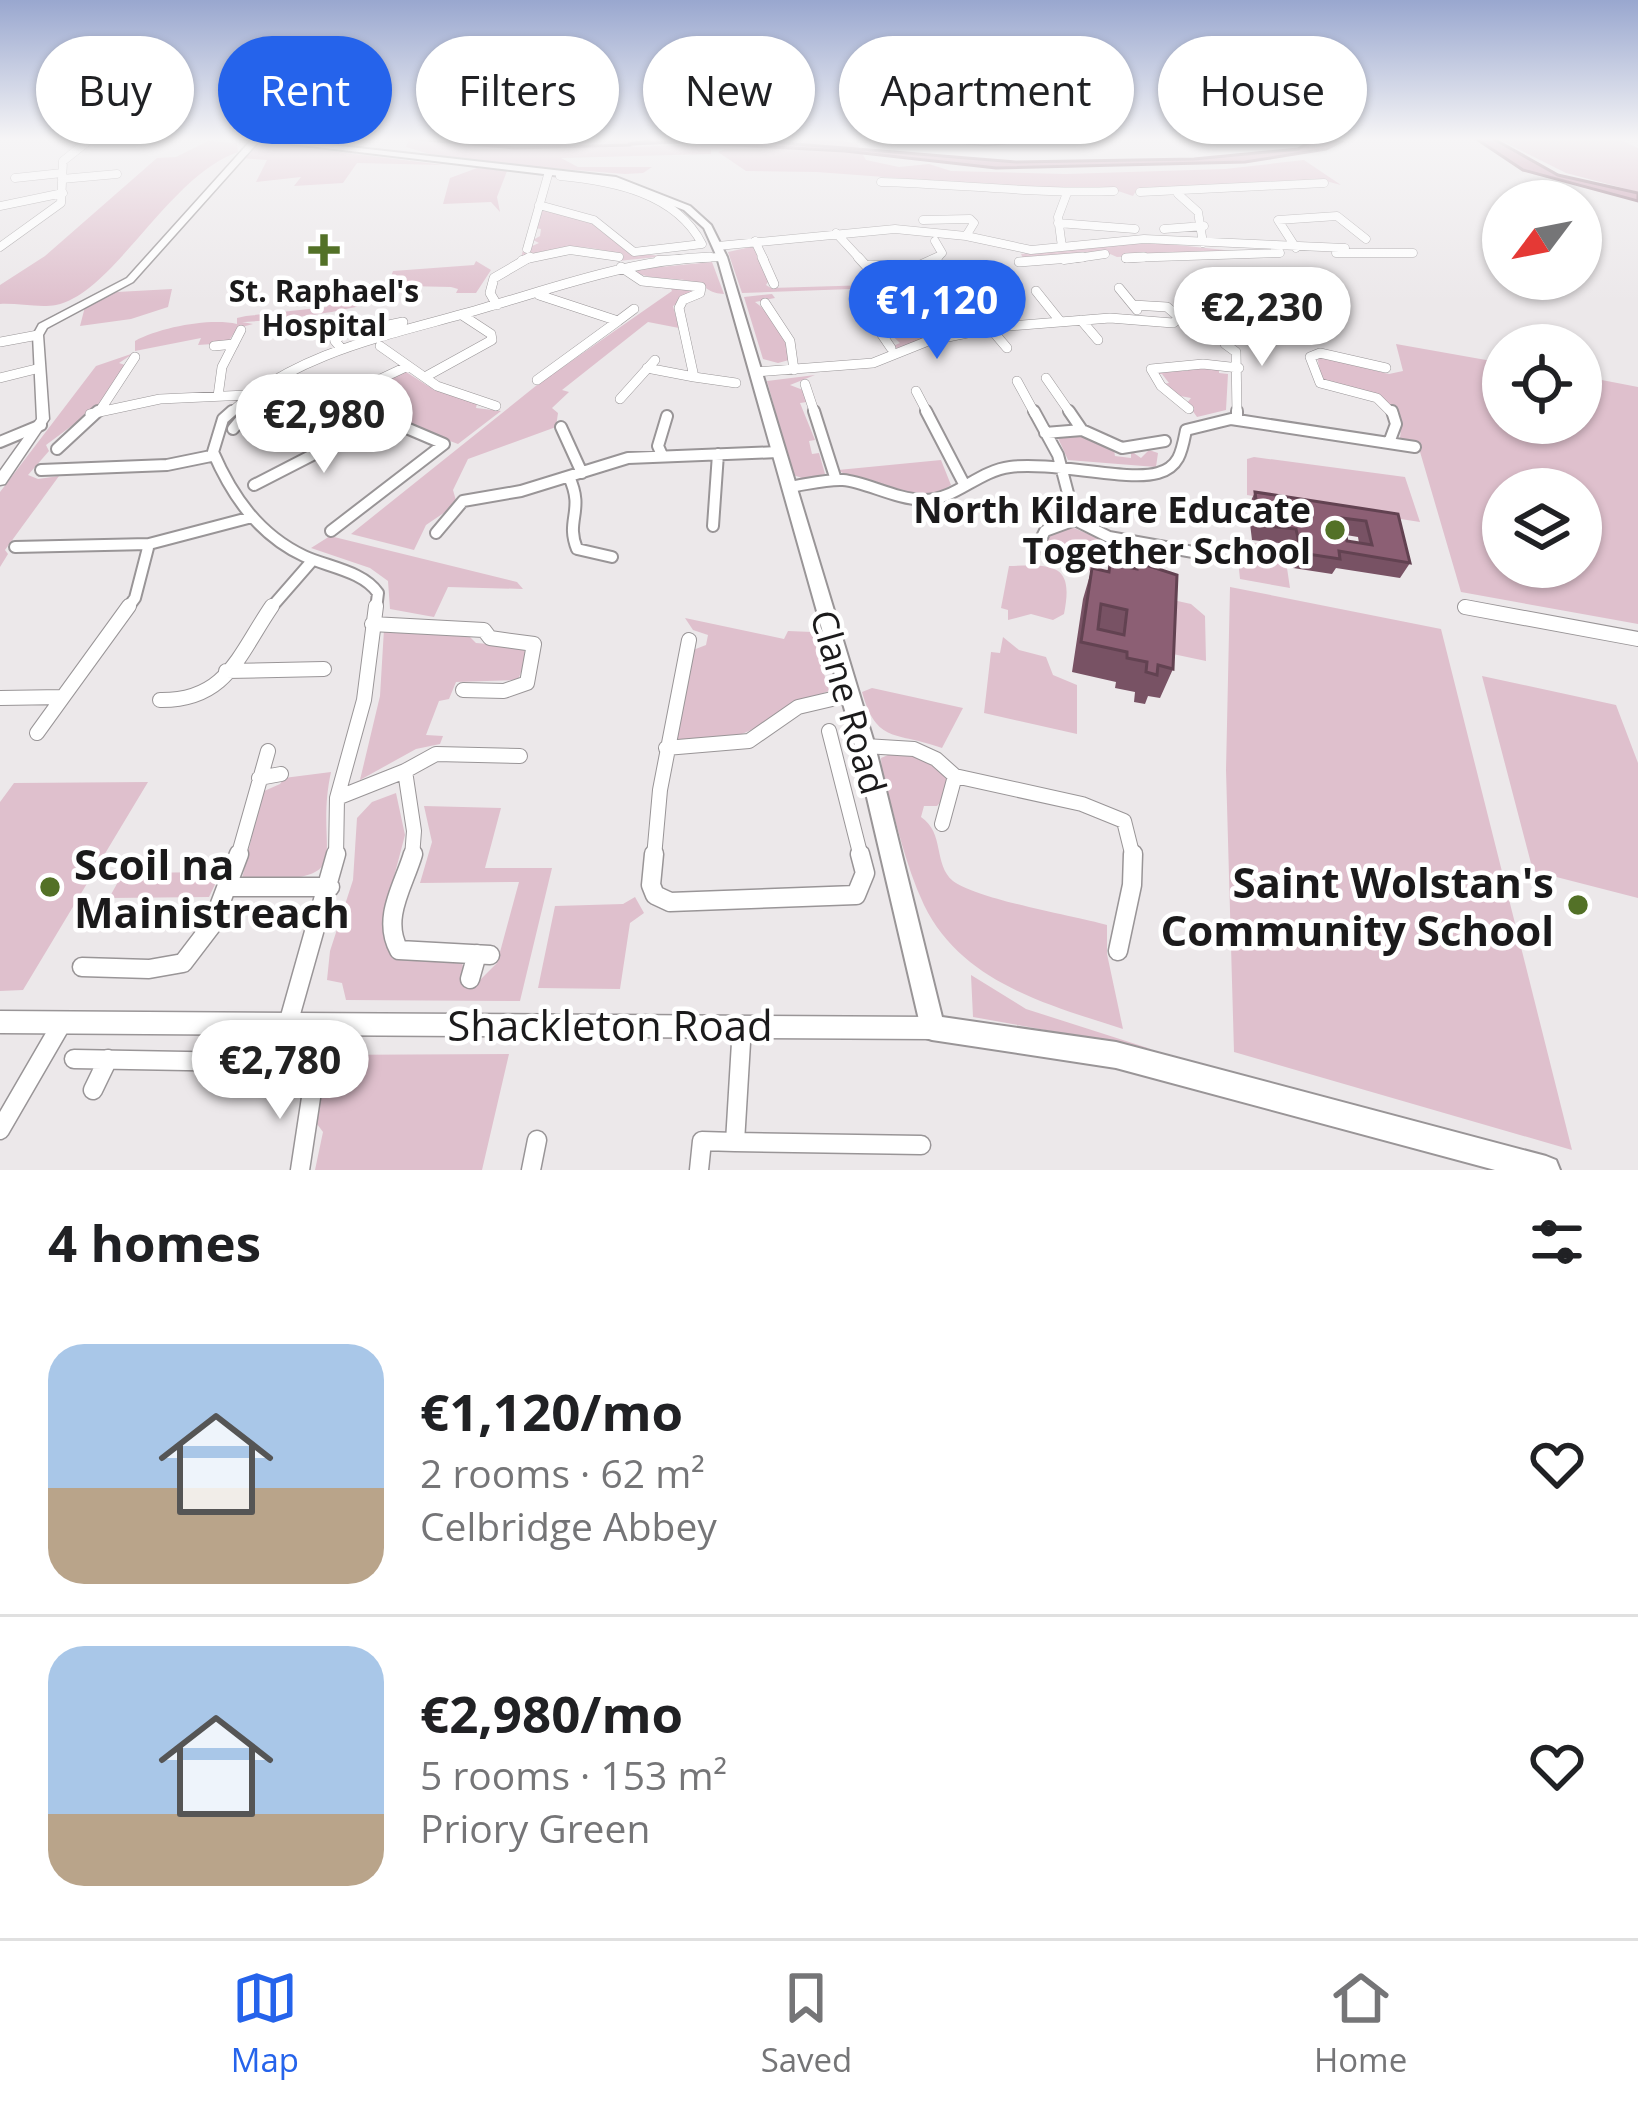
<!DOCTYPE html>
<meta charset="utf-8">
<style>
body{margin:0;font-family:"Open Sans",sans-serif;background:#f2f2f2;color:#202124;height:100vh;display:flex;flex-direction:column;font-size:45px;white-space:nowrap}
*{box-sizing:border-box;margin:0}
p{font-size:39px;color:#757577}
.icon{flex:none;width:66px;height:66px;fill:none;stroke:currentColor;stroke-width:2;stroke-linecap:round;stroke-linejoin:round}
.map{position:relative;height:1170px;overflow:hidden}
.panel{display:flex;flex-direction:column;background:#fff;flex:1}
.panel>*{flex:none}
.top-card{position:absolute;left:36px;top:36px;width:1566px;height:108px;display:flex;gap:24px}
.needle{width:78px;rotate:238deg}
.controls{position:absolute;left:1482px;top:180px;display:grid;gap:24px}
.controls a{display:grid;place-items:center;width:120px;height:120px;border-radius:50%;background:#fff;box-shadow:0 3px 9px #0004;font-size:60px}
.price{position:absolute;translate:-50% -102px;padding:0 27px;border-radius:42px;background:#fff;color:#222;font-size:39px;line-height:78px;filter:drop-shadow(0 3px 6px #0008)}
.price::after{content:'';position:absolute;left:50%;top:72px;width:36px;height:27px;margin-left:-18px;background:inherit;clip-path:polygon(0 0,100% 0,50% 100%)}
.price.current{background:#2563eb;color:#fff}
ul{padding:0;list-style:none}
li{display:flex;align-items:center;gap:36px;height:300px;padding:0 48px}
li+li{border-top:3px solid #e0e0e0}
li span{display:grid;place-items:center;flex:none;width:336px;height:240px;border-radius:36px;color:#555}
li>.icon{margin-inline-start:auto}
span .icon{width:144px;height:144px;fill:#fffc;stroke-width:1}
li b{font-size:51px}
h2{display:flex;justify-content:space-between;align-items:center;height:144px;padding:0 48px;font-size:51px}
.tag{padding:0 42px;border-radius:54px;background:#fff;box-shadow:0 3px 9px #0004;font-size:42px;line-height:108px}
.tag.current{background:#2563eb;color:#fff}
.dock{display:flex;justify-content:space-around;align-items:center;height:168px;border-top:3px solid #e0e0e0;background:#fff;font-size:33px;color:#757577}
.dock a{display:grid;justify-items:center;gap:6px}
.dock .current{color:#2563eb}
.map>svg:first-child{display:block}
.green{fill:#dfc0cd;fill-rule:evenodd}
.water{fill:#c493a9;stroke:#916f7e;stroke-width:3}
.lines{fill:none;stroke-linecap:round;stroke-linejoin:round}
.stream{stroke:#916f7e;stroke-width:3}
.minor-far4-casing{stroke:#999597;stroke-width:9}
.minor-far3-casing{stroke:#999597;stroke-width:10}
.minor-far2-casing{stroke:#999597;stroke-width:14}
.minor-far1-casing{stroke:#999597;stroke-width:16}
.minor-casing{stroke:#999597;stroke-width:21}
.tertiary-casing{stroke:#999597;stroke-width:3}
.secondary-casing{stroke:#999597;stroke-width:4}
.minor-far4{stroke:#fff;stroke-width:8}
.minor-far3{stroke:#fff;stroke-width:9}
.minor-far2{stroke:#fff;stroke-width:10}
.minor-far1{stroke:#fff;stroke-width:14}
.minor{stroke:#fff;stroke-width:18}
.tertiary{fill:#fff;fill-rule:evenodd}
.secondary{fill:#fff;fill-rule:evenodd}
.wall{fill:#785264;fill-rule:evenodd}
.building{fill:#8c5f74;stroke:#624251;stroke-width:3;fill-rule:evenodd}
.poi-dot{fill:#537127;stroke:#fff;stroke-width:4.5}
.labels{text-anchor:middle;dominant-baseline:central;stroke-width:9;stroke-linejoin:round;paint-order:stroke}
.far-poi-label{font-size:30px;font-weight:bold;fill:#1b1a1b;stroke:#fff}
.poi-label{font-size:36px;font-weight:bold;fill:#1b1a1b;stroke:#fff;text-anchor:end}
.street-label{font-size:36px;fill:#1b1a1b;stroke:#fff}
.near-poi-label{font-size:42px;font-weight:bold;fill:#1b1a1b;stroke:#fff;text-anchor:start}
.near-street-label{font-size:42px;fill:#1b1a1b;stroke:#fff}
</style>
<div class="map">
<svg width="1638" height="1170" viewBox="0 0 1638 1170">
<rect width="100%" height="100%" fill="#ece8ea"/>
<path class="green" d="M 409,138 L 651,141 L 632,147 L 710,144 L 715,138 L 830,138 L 857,144 L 866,160 L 899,167 L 929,164 L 951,171 L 1066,174 L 1225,169 L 1304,160 L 1341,185 L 1322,180 L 1137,189 L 1133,196 L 1112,189 L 1073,191 L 817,172 L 746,171 L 718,152 L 726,149 L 711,149 L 711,154 L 561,158 L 578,167 L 652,167 L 643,173 L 625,174 L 450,160 L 406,147 Z
M 1496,138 L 1617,138 L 1638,148 L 1638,192 L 1566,173 Z
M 208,141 L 237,143 L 238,152 C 168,176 114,293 56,305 C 39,308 17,303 0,304 L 0,285 L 45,256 L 157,158 L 176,157 Z
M 268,143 L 444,165 L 357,163 L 343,183 L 294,186 L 301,177 L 256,182 L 267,160 L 241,158 L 248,149 Z
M 477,168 L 507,171 L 497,197 L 500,212 L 491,202 L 443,204 L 450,178 Z
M 542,208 L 588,219 L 630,254 L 667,256 L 618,261 L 624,257 C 588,243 562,245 521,258 L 523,250 L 539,243 L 533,240 L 540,236 L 541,229 L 536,228 Z
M 1139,241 L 1234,251 L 1117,257 L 1101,250 L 1095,255 L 1024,260 L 1021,254 Z
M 755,246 L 770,279 L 766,285 L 771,288 L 871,285 L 877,275 L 879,288 L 742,293 L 728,252 Z
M 476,261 L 491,270 L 476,293 L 456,293 L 458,289 L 451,287 L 406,286 L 390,279 L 393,271 L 474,265 Z
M 712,262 L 724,294 C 710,293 709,289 698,284 C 679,275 655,283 629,270 Z
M 1183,282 L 1220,282 L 1281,323 L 1239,327 Z
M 387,283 L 399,287 C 386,310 272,321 242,322 L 253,324 L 238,328 L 227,343 L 198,345 L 201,338 L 135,351 L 135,341 C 161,327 210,318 237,324 L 237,318 L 246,316 L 327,307 L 331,298 Z
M 670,287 L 695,287 L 695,294 L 673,306 L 679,328 L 648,322 L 562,390 L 569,392 L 552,408 L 558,413 L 556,427 L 468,459 L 453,490 L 457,504 L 426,525 L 414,550 L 351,534 L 537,385 L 672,291 Z
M 172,289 L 168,307 L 131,319 L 80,326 L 86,303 L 117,292 Z
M 772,294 L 775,298 L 755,302 C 773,315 787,337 789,360 L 778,363 L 763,359 L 744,297 Z
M 954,313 L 964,327 L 894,349 L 891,347 L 900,343 L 881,325 L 881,319 Z
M 1396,344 L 1503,363 L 1503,423 L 1581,423 L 1581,376 L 1638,387 L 1638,624 L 1461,592 L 1418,445 L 1400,438 C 1407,392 1356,389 1322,381 L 1317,356 L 1389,374 L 1403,371 ZM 1503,489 L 1581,489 L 1581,567 L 1503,567 Z
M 134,353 L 119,363 L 125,365 L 101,404 L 46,445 L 49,451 L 28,475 L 38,479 L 59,476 L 5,550 L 8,554 L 0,567 L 0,492 L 96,366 Z
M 1187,367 L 1219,368 L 1219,373 L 1228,374 L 1226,410 L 1197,417 L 1187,403 L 1191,398 L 1175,395 L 1163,384 L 1169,383 L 1162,374 L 1154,374 L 1170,368 L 1188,371 Z
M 403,370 L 428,386 L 477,403 L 476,408 L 501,411 L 458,444 L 397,421 L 349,414 L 327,402 L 349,401 Z
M 815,375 L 790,385 L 803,390 L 807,402 L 800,403 L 815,440 L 809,441 L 812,454 L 819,453 L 825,474 L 805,479 L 793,475 L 767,381 Z
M 1080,433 L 1114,450 L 1115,456 L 1131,458 L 1131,451 L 1141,458 L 1149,450 L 1158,453 L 1156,467 L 1068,460 L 1058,438 Z
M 1254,457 L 1405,477 L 1420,522 L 1247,495 L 1247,459 Z
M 941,460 L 951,485 C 920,508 865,488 838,470 Z
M 1069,526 L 1105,541 L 1101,573 L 1044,561 L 1046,536 Z
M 330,536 L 517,582 L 523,589 L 448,587 L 434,617 L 390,609 L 388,581 L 370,568 L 311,548 Z
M 1236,540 L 1284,548 L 1290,588 L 1240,579 Z
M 1009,566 C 1055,564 1074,564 1064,614 L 1053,620 L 1031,614 L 1008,620 L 1008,610 L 1001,608 Z
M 1230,587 L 1441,629 L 1572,1150 L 1234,1052 L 1226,770 Z
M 1164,598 L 1191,604 L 1205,616 L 1206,661 L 1168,653 Z
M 685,618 L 784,639 L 788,631 L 812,632 L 829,691 C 775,708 739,755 677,739 L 693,650 L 706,645 L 708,635 L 693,630 Z
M 384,629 L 467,634 L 476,643 L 524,647 L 526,659 L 518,680 L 456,682 L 449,699 L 439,701 L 426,735 L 443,736 L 440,744 L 416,749 L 360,780 L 380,696 Z
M 1003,637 L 1019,650 L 1046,657 L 1053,675 L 1077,685 L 1077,734 L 984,713 L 991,652 L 1000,653 Z
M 1482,676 L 1616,705 L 1638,763 L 1638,898 L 1533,871 Z
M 872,688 L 963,708 L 942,748 C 896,731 877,745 862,692 Z
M 895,752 L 923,757 L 949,779 L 946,796 L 937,806 L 924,806 L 921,817 C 945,833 933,864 953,881 C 976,899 1074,916 1107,925 L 1107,954 L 1123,1029 C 1049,1005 962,983 924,905 C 905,865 895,816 882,773 L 881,758 Z
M 331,772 C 312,859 365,882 242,879 L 262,792 L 280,784 L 284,778 Z
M 148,782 L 23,990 L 0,991 L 0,802 L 14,783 Z
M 396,793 L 405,835 L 382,922 L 386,939 L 462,961 L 464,975 L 476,984 L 497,963 L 519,882 L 420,883 L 432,842 L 424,806 L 501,808 L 485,868 L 552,868 L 520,1001 L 346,1000 L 342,983 L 327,980 L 330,951 L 353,880 L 357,818 L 372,802 Z
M 221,872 L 209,897 L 109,898 L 123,873 Z
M 635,897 L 644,913 L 630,923 L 620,989 L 538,988 L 555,906 L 623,904 Z
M 971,975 L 1026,1009 L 1151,1049 L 973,1017 Z
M 509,1054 L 482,1170 L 315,1170 L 323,1132 L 317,1124 L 324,1073 L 312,1055 Z"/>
<path class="water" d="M 535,138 L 723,138 L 1016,162 L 1194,159 L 1298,149 L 1316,138 L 1340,142 L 1326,149 L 1245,162 L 996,168 L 845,151 L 683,142 L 628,144 L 649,141 L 647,138 Z
M 1475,138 L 1492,138 L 1558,175 L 1638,193 L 1638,201 L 1523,170 Z"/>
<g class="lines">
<path class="stream" d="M 404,138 L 515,148 L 630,145"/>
<g class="minor-far4-casing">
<path id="minor-far4" d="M 15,178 L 62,173
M 62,179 L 117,174
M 881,182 C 959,184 1037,194 1114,191
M 1140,192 L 1324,183
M 1178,194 L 1198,212 L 1203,243
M 539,205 L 594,220 L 634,252 L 702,244 C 676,193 613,181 560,176
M 0,206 L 63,193
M 923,220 L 970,219 L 974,223 L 966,236
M 1058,223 L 1135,229
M 1164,229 L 1204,226
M 836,233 L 861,260
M 755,241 L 764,260
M 935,241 L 942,253 L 935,260
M 718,246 L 895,229 L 966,236 L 1031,250 L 1144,239 L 1345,248
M 0,247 L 61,203 L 63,161 L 92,138
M 1062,247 L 1058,217 L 1067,193
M 1296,248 L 1278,220 L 1337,216 L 1366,239
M 527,249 L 548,175
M 1336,253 L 1413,253
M 1126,258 L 1280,253
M 522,260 L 570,250 L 619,257
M 658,260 L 722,257
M 1064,260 L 1105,254"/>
</g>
<g class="minor-far3-casing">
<path id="minor-far3" d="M 762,257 L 774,284
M 858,257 L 869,269
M 1126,258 L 1144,257
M 1019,262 L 1083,257
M 870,265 L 916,267 L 938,257
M 621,267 L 642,281 L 701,287 L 700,293 L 683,300 L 679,308 L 694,377 L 736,383
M 1119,288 L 1137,310
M 1036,291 L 1060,321
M 539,295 L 618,321 L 634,309
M 952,295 L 975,331
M 765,303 L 790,341 L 794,370
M 497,305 L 490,293 L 494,278 L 530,257
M 1081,320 L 1098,340
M 990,328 L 1007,348
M 0,342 L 38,335
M 1225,344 L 1236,352 L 1237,414
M 214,346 L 234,344
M 380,346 L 437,386 L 496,406
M 341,348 L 335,341 L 341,335 L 403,322
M 891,348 L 876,326 L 877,318 L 961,310
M 647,368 L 694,377
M 1386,368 L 1320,353 L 1310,357 L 1320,383 L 1377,398 L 1393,414
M 755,372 L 873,363 L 928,341 L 997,327 L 1110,318 L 1173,323 L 1180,318 L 1167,307 L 1133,305
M 280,377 L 341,414
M 425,377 L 492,340 L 491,334 L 462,315
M 0,378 L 40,368
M 1046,378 L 1071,414
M 537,380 L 618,321
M 1017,381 L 1035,414
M 805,384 L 815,414
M 916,391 L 928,414
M 218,396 L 222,367 L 241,330
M 342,397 L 408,366
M 620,399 L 655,360
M 101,409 L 135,357
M 1189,409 L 1161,386 L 1151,369 L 1203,364 L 1239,368
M 90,414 L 160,399 L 247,395
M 229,414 C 298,350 396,334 484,308 C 560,286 630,260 710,257
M 245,414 L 255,402 L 293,385"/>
</g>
<g class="minor-far2-casing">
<path id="minor-far2" d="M 232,411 L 223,419 L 213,452 C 232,496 259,535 304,556 C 328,567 363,571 378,593 L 376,609
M 814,411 L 836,480
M 926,411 L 963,482
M 1034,411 L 1058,455 L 1075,520 L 1109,537 L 1210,555
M 1069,411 L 1082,430
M 1237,411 L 1237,420
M 561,427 L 582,473
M 233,429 L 248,411
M 1045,433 L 1082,430 L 1122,448 L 1165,441
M 1390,440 L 1396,424 L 1392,411
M 0,442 L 41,425
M 57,449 L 98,411
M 662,455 L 658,446 L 667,416
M 41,470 L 167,465 L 211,456
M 569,477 C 585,511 565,520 577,549 L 612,557
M 254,485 L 328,447 L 362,421
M 788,487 C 805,485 826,479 843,480 C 866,482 895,499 924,500 C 955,500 978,471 1010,467 C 1052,461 1127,482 1158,473 C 1180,467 1182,450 1186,430 L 1231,419 L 1415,447
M 713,526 L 718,454
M 331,531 L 444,444 L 397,424 L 346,417 L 336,411
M 436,533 L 463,501 L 521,491 L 628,458 L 778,452
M 15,547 L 149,544 L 252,517
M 1035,551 L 1045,531 L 1075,520
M 1465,607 L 1476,609
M 127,609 L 135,598 L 149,544
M 270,609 L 311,562"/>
</g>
<g class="minor-far1-casing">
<path id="minor-far1" d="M 1465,607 L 1638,639
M 372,624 L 484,630 L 490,638 L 534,644 L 527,683 L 504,691 L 463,690
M 226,671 L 324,669
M 0,698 L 63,697 L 129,606
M 160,700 C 227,701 239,654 272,606
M 829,731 L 861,857
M 37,733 L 63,697
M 865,746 L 914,749 L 936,759 L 955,776 L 1082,804 L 1124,821 L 1133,857
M 666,748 L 749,741 L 798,707 L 849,695
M 405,771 L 436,754 L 520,756
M 259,778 L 281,774
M 337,798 L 405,771 L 414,831 L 412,857
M 942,824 L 955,776
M 238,857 L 268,751
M 336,857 L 337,798 L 364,700 L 376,606
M 654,857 L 660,790 L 689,640"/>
</g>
<g class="minor-casing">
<path id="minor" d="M 413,854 C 404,885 381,918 399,950 L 490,955
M 654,854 L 651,885 L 655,895 L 670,902 L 856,895 L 865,873 L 860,854
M 228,887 L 330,887
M 1118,951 L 1132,885 L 1133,854
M 82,967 L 149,969 L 183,963 L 212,925 L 239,854
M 470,979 L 477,954
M 288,1024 L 336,854
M 74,1059 L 300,1063 L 314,1078 L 300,1170
M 93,1090 L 108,1059
M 0,1130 L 62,1023
M 735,1142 L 921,1145
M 531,1170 L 537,1140
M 699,1170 L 702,1141 L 735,1142 L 742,1026"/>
</g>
<g class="tertiary-casing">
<path id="tertiary" d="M 253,138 L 260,140 L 133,282 L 47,328 L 43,335 L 49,419 L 5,484 L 0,485 L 0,471 L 37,419 L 33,335 L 39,324 L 127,278 Z
M 917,138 L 985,141 L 1065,138 L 985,145 Z
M 0,1011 L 932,1017 L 940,1020 L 943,1028 L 940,1036 L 932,1039 L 0,1033 Z"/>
</g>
<g class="secondary-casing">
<path id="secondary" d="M 242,138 L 269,138 L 616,177 L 690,206 L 711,225 L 727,257 L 875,746 L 942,1017 L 1116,1042 L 1546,1156 L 1556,1160 L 1560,1170 L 1495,1170 L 1116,1068 L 932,1040 L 923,1037 L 855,746 L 717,257 L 704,228 L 684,210 L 611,182 Z"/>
</g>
<use href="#minor-far4" class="minor-far4"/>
<use href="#minor-far3" class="minor-far3"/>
<use href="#minor-far2" class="minor-far2"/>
<use href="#minor-far1" class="minor-far1"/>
<use href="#minor" class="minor"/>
<use href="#tertiary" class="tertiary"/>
<use href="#secondary" class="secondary"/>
</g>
<path class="wall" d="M 1255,492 L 1398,514 L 1410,563 L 1400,578 L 1336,568 L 1332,574 L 1293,568 L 1288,544 L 1252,540 L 1248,507 ZM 1346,535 L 1358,537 L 1359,543 L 1347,541 Z
M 1137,562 L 1173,669 L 1160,698 L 1148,696 L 1145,704 L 1134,702 L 1135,692 L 1115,688 L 1116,682 L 1072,672 L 1083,599 L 1092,568 L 1107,572 L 1110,564 L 1135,569 Z"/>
<path class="building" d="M 1255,492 L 1398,514 L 1410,563 L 1339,551 L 1340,559 L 1301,553 L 1296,529 L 1259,525 ZM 1342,518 L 1366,521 L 1372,545 L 1347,541 Z
M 1137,562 L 1177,575 L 1173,669 L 1158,665 L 1157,675 L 1146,672 L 1147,662 L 1127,658 L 1127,652 L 1081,642 L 1092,568 L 1109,572 L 1110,564 L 1137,569 ZM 1101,604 L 1127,610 L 1124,635 L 1098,629 Z"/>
<linearGradient id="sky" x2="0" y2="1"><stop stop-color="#99a7cf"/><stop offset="0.46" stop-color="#f6f5f6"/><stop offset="1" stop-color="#f6f5f6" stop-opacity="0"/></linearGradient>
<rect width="1638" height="302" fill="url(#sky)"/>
<g class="poi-dot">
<path d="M318 232h12v12h12v12h-12v12h-12v-12h-12v-12h12z"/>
<circle cx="1335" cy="530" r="12"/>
<circle cx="50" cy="887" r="12"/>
<circle cx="1578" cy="905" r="12"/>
</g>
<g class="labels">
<g class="far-poi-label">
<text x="324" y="290">St. Raphael's<tspan x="324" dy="34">Hospital</tspan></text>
</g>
<g class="poi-label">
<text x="1311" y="509">North Kildare Educate<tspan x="1311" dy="41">Together School</tspan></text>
</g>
<g class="street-label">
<text transform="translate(849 702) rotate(74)">Clane Road</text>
</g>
<g class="near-poi-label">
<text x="74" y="863">Scoil na<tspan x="74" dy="48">Mainistreach</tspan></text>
<text x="1554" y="881" text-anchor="end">Saint Wolstan's<tspan x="1554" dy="48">Community School</tspan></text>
</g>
<g class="near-street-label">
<text x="610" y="1024">Shackleton Road</text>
</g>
</g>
</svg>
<div class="controls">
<a><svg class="needle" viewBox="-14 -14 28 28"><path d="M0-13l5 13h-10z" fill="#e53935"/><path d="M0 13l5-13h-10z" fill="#757577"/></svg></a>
<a><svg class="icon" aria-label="locate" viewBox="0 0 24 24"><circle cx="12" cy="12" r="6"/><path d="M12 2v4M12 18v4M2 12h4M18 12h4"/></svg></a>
<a><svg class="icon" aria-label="layers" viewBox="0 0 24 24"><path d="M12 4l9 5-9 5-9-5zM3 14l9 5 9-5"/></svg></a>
</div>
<b class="price current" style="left:937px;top:362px">€1,120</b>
<b class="price" style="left:1262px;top:369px">€2,230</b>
<b class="price" style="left:324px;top:476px">€2,980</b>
<b class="price" style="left:280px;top:1122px">€2,780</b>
<div class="top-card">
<a class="tag">Buy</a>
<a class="tag current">Rent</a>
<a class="tag">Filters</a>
<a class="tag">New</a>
<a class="tag">Apartment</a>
<a class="tag">House</a>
</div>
</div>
<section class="panel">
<h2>4 homes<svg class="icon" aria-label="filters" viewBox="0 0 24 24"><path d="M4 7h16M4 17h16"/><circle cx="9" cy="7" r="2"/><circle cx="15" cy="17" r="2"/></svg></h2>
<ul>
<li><span style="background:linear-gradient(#a9c7e8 60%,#b9a48a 0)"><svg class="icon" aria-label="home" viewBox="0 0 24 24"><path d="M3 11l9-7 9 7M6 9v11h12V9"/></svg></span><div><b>€1,120/mo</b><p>2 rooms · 62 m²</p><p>Celbridge Abbey</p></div><svg class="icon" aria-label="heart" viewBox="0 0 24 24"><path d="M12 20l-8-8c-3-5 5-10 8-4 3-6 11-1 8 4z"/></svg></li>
<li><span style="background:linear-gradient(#a9c7e8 70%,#b9a48a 0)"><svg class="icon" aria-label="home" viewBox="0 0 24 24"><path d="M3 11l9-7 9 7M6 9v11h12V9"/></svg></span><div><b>€2,980/mo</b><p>5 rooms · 153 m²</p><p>Priory Green</p></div><svg class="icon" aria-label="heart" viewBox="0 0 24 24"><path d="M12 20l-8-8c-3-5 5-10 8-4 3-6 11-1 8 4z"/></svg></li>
</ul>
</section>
<nav class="dock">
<a class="current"><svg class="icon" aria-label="map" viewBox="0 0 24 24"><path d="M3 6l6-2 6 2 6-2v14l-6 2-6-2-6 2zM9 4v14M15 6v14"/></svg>Map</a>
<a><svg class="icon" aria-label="saved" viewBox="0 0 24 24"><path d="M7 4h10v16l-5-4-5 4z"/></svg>Saved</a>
<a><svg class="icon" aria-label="home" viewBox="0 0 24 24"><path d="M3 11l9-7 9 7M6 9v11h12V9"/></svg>Home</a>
</nav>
